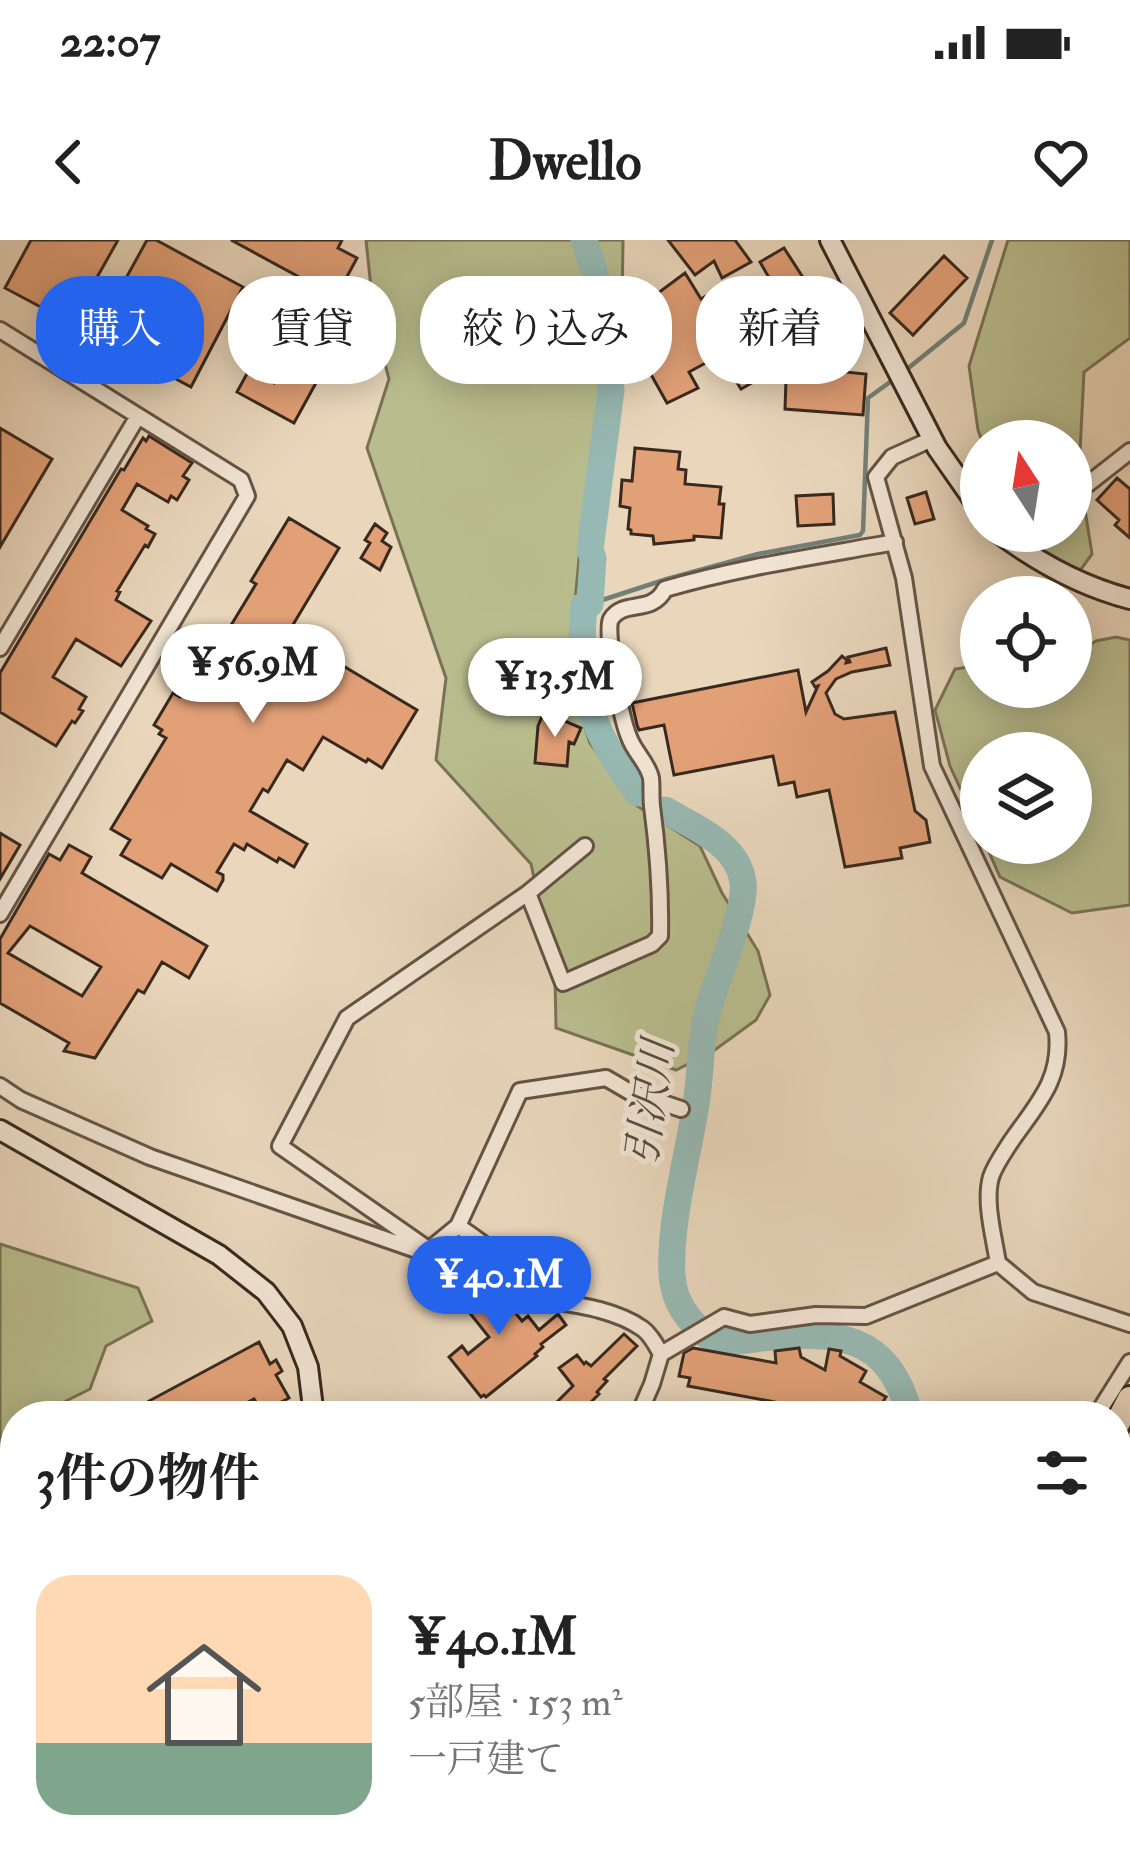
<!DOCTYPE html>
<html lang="ja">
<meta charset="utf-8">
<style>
body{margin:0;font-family:"IM FELL Double Pica","Noto Serif JP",serif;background:#f6f6f6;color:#222;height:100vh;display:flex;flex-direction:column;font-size:45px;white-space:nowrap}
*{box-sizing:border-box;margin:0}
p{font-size:39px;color:#767676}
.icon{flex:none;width:66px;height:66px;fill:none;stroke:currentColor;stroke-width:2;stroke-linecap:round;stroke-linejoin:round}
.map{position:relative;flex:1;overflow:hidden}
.side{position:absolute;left:0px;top:1161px;width:1131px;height:468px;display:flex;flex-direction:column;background:#fff;border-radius:48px 48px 0 0;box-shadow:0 6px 30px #0003}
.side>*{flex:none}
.hud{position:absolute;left:36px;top:36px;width:1059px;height:108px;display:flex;gap:24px}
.needle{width:78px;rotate:348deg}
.controls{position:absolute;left:960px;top:180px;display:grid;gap:24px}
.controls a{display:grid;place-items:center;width:132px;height:132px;border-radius:50%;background:#fff;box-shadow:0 6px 30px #0003;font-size:60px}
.price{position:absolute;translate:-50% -102px;padding:0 27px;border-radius:42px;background:#fff;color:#222;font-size:39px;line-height:78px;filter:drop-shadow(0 3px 6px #0008)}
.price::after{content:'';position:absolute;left:50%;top:72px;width:36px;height:27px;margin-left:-18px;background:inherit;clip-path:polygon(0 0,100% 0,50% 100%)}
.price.selected{background:#2563eb;color:#fff}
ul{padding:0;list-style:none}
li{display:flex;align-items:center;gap:36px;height:300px;padding:0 36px}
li+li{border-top:3px solid #e0e0e0}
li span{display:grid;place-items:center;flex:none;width:336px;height:240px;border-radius:36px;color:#555}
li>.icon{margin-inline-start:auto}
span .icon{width:144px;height:144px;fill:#fffc;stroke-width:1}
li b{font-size:51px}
h2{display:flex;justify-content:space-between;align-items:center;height:144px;padding:0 36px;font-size:51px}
.chip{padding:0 42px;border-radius:48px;background:#fff;box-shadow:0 6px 30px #0003;font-size:42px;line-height:108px}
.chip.selected{background:#2563eb;color:#fff}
.status{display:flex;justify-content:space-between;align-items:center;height:84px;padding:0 60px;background:#fff;direction:ltr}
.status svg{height:33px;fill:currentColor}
header{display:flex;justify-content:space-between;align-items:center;height:156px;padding:0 36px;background:#fff;font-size:54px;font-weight:800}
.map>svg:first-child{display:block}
.green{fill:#b9bd8e;stroke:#787356;stroke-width:3}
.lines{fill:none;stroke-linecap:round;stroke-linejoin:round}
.stream{stroke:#717f77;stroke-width:4.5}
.canal{stroke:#97b9b3;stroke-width:16}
.river{stroke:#97b9b3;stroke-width:27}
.building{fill:#e2a077;stroke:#38291e;stroke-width:3;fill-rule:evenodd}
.street-casing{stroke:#645445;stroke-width:20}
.secondary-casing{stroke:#38291e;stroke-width:24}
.highway-casing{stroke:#38291e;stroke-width:30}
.path{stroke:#38291e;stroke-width:3;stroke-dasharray:3 6;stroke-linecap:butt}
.street{stroke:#f1e4d3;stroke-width:14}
.secondary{stroke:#f1e4d3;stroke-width:18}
.highway{stroke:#e9d6bb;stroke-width:24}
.labels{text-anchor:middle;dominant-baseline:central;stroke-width:10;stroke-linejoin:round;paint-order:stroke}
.water-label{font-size:42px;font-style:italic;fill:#504d43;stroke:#f1e4d3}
</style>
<div class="status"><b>22:07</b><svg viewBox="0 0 49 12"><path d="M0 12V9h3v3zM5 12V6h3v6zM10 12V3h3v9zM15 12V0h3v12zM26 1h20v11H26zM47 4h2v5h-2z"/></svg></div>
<header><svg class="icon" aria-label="back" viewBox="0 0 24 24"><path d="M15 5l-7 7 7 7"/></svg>Dwello<svg class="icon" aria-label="heart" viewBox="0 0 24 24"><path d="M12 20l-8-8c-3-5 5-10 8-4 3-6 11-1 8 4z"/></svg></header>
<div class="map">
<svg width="1130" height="1629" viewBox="0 0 1130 1629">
<rect width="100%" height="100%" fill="#e9d6bb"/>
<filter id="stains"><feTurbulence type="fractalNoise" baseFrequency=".00167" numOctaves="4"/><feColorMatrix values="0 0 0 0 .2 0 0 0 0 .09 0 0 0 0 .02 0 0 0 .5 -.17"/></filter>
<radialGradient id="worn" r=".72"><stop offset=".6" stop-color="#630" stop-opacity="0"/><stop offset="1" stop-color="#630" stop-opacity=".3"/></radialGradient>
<path class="green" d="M 366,0 L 623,0 L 621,136 L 580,308 L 568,436 L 590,503 L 634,564 L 700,606 L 722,653 L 758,711 L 770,755 L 756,780 L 712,812 L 676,830 L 556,788 L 555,737 L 531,624 L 436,520 L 446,438 L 367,208 L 389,139 L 375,86 Z
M 1008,0 L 1130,0 L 1130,98 L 1084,132 L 1079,232 L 1092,314 L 1079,332 L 1055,332 L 1028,291 L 1071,291 L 1071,201 L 982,201 L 978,190 L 969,126 Z
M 1116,397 L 1130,400 L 1130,665 L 1072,673 L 1000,637 L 985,603 L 1071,603 L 1071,513 L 981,513 L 981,594 L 950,526 L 935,470 L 955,429 L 981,425 L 981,447 L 1016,447 L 1039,452 L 1048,447 L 1071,447 L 1071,417 L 1096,401 Z
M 0,1004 L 138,1048 L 152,1081 L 106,1106 L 90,1149 L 36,1176 L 15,1176 L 15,1187 L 0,1210 Z
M 578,1614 L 806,1614 L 797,1629 L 539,1629 L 550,1627 Z
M 948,1614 L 1081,1614 L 1089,1629 L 939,1629 Z"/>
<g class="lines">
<path class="stream" d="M 906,130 L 964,83 L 992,0
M 590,364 L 667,339 L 758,314 L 860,295 L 863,291 L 868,158 L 897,137
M 1020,1614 L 1028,1629"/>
<path class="canal" d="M 1116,1537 L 1130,1545"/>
<path class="river" d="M 584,0 L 595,33 L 611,150 L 590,309 L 593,318 L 590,364 L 584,365 C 577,447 588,488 638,553
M 665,570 C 694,587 738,604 743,642 C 747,669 715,743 707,773 C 700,802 701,834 696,864 C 688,916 669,983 672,1035 C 673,1050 679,1066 688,1077 C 694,1084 699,1092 708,1096 C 724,1105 744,1100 761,1098 C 835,1091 889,1092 910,1176
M 1059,1614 L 1069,1629"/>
</g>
<path class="building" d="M 31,0 L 118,0 L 91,48 L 114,60 L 147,0 L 156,0 L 243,47 L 191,147 L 5,48 Z
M 231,0 L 342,0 L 338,8 L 357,18 L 336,57 Z
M 668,0 L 735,0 L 751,22 L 722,38 L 714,21 L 695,35 Z
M 784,8 L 826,73 L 816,79 L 817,82 L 748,124 L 757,140 L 741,149 L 729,130 L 721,134 L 713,119 L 689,132 L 698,148 L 667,163 L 640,115 L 646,62 L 685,33 L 701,59 L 733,40 L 752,70 L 779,55 L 760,22 Z
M 944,16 L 967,38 L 913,95 L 890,73 Z
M 347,68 L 359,113 L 347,116 L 334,71 Z
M 277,80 L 334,110 L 294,183 L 237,152 L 249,130 L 274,143 L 288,118 L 263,105 Z
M 787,111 L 816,113 L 814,129 L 866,134 L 863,175 L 785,169 Z
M 0,188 L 52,219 L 0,307 Z
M 149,196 L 192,223 L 183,236 L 189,240 L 177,260 L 171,256 L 168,262 L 137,244 L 122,270 L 148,286 L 146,289 L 155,294 L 148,307 L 145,305 L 117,351 L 120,352 L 116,360 L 151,381 L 121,426 L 76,399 L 53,437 L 86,457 L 79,469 L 83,471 L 75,483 L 72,481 L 56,506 L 0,472 L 0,433 L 121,229 L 124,230 L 143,198 L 146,201 Z
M 635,208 L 680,212 L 678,229 L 686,230 L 685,244 L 721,247 L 719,264 L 724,264 L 721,298 L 694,296 L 694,300 L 654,304 L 653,296 L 631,294 L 631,290 L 628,289 L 630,268 L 620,266 L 622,240 L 632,241 Z
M 1117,238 L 1130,249 L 1130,298 L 1115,285 L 1119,280 L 1097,260 Z
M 926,252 L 934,279 L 915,284 L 907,258 Z
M 833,254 L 834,284 L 798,286 L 796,256 Z
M 289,278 L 339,308 L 288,393 L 417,470 L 382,528 L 368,519 L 366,522 L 323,497 L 303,530 L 287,520 L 268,552 L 263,549 L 250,571 L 307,604 L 294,627 L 279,618 L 277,622 L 247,604 L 244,610 L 234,604 L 217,632 L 223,635 L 223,640 L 217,651 L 171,624 L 162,638 L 121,615 L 130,600 L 111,589 L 166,498 L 159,494 L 162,490 L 154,485 L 173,453 L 180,457 L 195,432 L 201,436 L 213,416 L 194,404 L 204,389 L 222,400 L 256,344 L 251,341 Z
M 375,284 L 387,293 L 382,301 L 391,307 L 380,330 L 361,318 L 370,303 L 365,300 Z
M 886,408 L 890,425 L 852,432 L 836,439 L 826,453 L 835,474 L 844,479 L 895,472 L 915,571 L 926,580 L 930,602 L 900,608 L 902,618 L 845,627 L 829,550 L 797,557 L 794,542 L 779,545 L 773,516 L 674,535 L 664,485 L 639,490 L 637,485 L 632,463 L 798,430 L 806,472 L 818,446 L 815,447 L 812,442 L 828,431 L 842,416 L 847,420 L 846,423 L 850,422 L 848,417 Z
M 544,472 L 581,488 L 574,504 L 569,502 L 567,526 L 535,523 L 538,486 Z
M 0,593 L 20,605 L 0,639 Z
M 69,605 L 91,617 L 82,633 L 207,706 L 189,738 L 162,722 L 144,753 L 138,750 L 95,818 L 64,811 L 69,803 L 0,763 L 0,699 L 49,614 L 60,620 ZM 30,686 L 101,727 L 82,756 L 8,713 Z
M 480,1034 L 489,1040 L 522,1081 L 528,1076 L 539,1090 L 558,1074 L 566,1085 L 541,1104 L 543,1107 L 535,1114 L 537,1116 L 486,1157 L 484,1155 L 481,1157 L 449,1117 L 462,1106 L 468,1114 L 489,1097 L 457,1057 Z
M 624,1094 L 637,1106 L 604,1139 L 607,1141 L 597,1152 L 599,1154 L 577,1176 L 562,1176 L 552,1167 L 573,1146 L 559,1128 L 577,1115 L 584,1124 L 586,1122 L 591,1126 Z
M 259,1102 L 270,1124 L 276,1120 L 282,1131 L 276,1135 L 289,1158 L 262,1172 L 254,1159 L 222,1176 L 157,1176 L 149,1161 Z
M 693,1108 L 776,1123 L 775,1111 L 799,1108 L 801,1117 L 825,1130 L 829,1109 L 841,1111 L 840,1116 L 866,1131 L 860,1142 L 886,1157 L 882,1163 L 884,1164 L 878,1176 L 783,1176 L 771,1169 L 775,1162 L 688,1146 L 690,1138 L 679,1136 L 684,1113 Z
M 0,1269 L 15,1281 L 15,1336 L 0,1328 Z
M 1130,1356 L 1130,1395 L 1116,1383 L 1116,1372 Z
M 0,1411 L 15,1419 L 15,1613 L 6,1629 L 0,1629 Z
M 146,1614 L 351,1614 L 361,1620 L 355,1629 L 137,1629 Z"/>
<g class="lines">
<g class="street-casing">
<path id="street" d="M 0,90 L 241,240 L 247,256 L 0,674
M 932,199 L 892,217 L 876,237 L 904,338 L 932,526 L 1057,792 C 1062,841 1036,865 1010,903 C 1003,914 995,925 991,937 C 984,962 994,997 998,1023 L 1033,1052 L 1130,1084
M 1071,254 L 1088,244 L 1130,211
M 0,408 L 138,176
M 528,653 L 563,743 L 652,704 L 660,696 C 661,651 658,611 652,566 C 651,557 652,547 651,538 C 648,523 634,512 629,497 C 622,481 604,391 611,379 C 623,359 652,375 665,349 C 740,327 818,316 895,302
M 0,846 L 21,860 L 150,917 L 425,1013 L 458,986 L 520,851 L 606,838 L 630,852 L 681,869
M 458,986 C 490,1007 514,1027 535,1058 C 570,1064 614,1068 643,1089 C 651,1095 656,1105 661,1114
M 425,1007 L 280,906 L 347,778 L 528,653 L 585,606
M 638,1176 L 652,1144 L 661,1114 L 724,1077 L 750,1084 L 816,1075 L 866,1076 L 998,1023
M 1096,1176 L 1130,1122
M 1116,1302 L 1130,1272
M 1116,1512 L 1130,1519
M 1116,1561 L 1130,1568
M 404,1629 L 410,1614
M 852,1629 L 858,1614
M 954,1629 L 964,1614"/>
</g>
<g class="secondary-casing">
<path id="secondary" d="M 830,0 L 937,208 L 981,271
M 996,291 C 1037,322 1080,346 1130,359
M 0,890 L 219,1015 L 266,1052 L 292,1086 L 308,1127 L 314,1176
M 88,1629 L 94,1614"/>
</g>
<g class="highway-casing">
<path id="highway" d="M 1116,1186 L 1130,1159
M 1116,1242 L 1130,1216
M 884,1629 L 892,1614
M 911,1629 L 918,1614"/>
</g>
<path class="path" d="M 1116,1454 L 1130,1439"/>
<use href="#street" class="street"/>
<use href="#secondary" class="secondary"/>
<use href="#highway" class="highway"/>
</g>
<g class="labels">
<g class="water-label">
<text transform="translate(651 863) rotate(-82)">引沢川</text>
</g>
</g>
<rect width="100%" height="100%" filter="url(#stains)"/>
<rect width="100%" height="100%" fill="url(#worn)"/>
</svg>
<div class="controls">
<a><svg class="needle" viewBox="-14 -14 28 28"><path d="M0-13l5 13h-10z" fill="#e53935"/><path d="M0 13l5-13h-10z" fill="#767676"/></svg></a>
<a><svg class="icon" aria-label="locate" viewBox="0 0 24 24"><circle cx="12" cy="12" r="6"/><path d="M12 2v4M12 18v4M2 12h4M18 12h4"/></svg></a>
<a><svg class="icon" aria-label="layers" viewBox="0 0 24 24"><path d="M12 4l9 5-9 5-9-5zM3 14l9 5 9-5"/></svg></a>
</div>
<b class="price" style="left:253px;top:486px">¥56.9M</b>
<b class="price" style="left:555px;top:500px">¥13.5M</b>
<b class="price selected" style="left:499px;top:1098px">¥40.1M</b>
<div class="hud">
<a class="chip selected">購入</a>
<a class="chip">賃貸</a>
<a class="chip">絞り込み</a>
<a class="chip">新着</a>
</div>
<section class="side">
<h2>3件の物件<svg class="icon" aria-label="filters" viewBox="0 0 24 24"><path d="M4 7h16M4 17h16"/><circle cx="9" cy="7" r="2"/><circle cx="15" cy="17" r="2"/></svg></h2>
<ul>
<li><span style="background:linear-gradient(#ffd9b3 70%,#7fa58c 0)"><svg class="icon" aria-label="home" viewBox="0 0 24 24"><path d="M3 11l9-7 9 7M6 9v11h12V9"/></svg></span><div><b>¥40.1M</b><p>5部屋 · 153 m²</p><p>一戸建て</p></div></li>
</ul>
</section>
</div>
